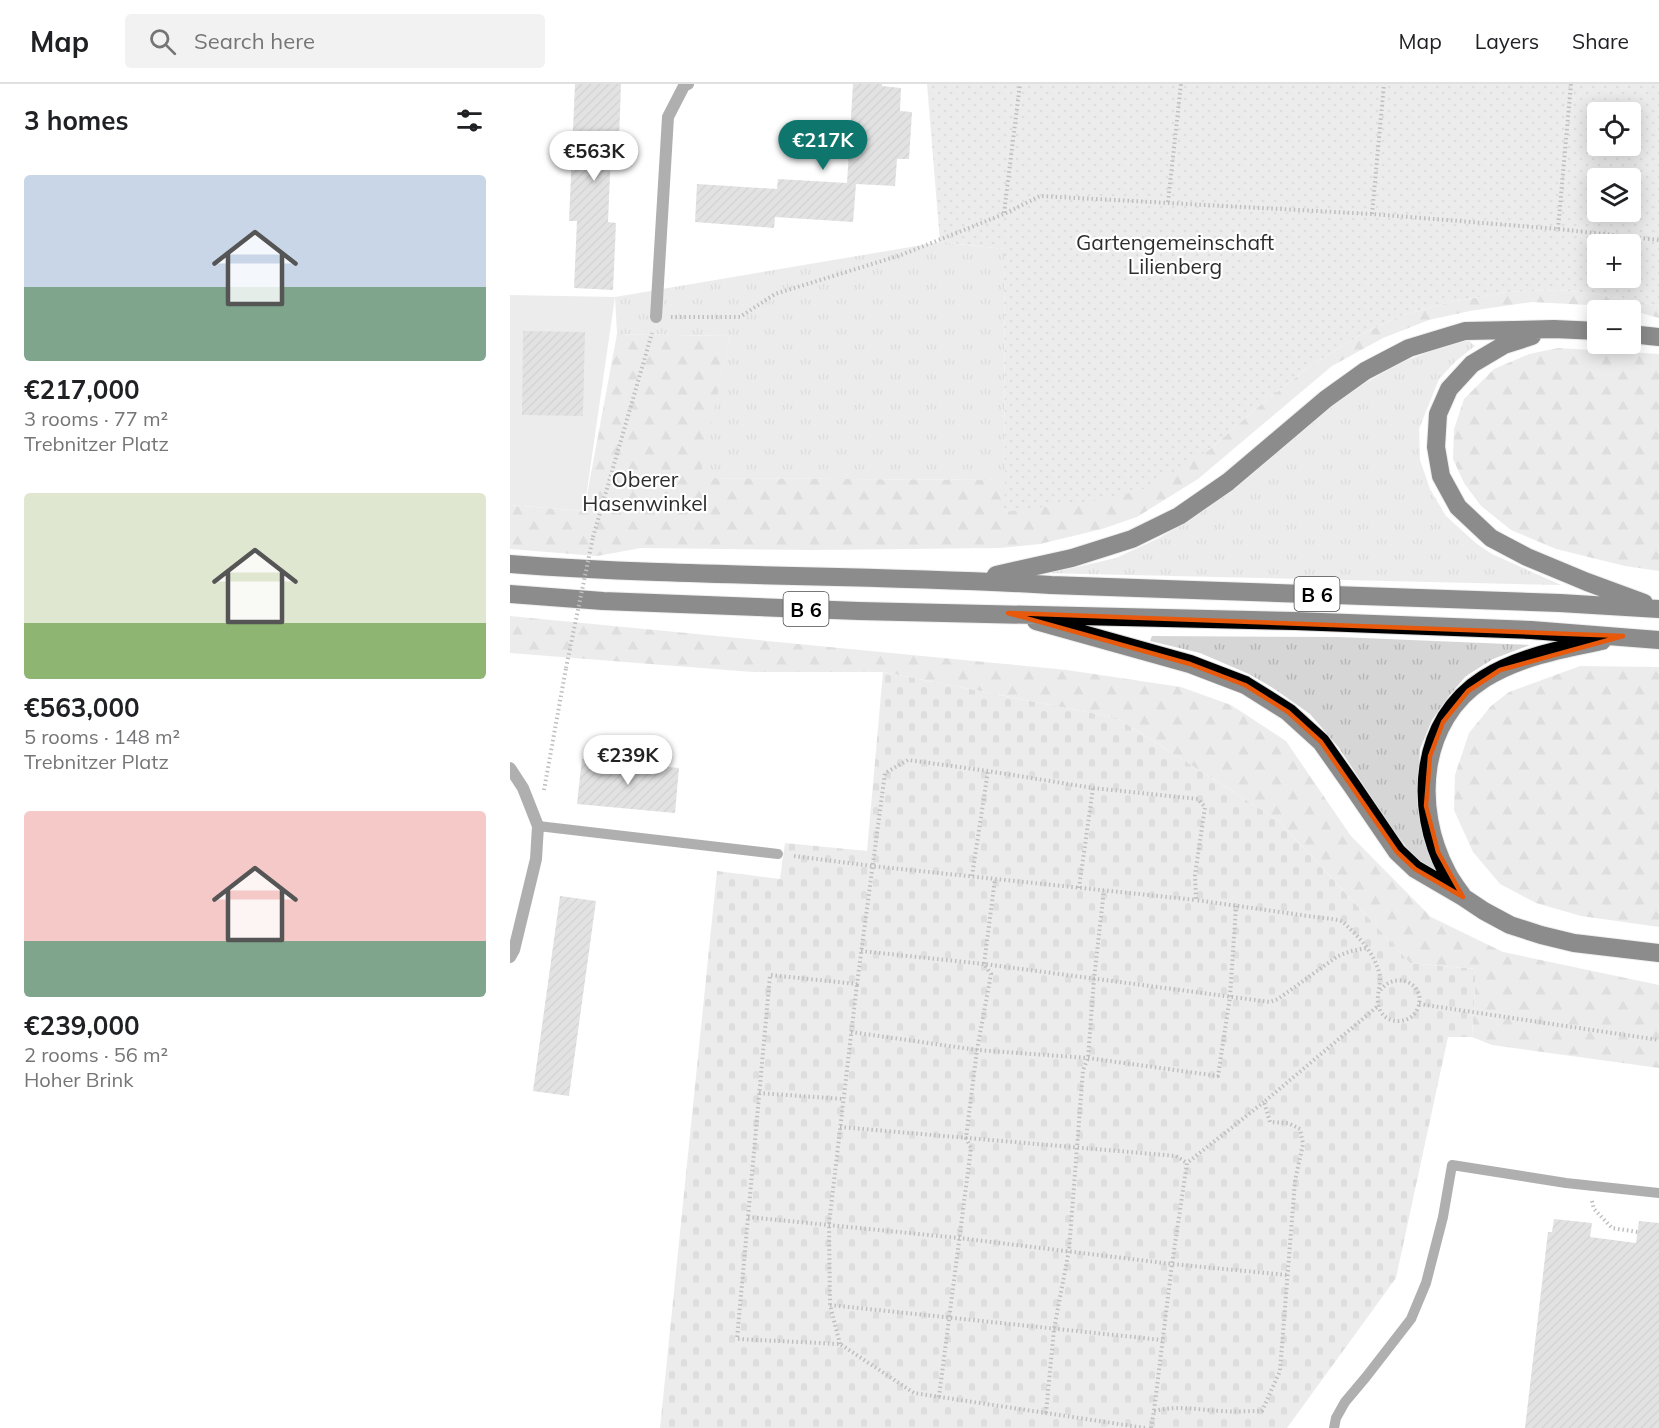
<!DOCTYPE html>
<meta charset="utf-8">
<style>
body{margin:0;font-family:Mulish,sans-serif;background:#f2f2f2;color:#202124;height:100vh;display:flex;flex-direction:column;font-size:22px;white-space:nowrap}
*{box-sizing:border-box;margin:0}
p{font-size:20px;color:#757577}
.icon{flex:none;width:33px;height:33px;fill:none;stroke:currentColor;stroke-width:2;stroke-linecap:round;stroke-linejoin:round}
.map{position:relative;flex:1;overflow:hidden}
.drawer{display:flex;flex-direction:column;background:#fff;width:510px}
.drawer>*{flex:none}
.buttons{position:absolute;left:1077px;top:18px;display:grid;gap:12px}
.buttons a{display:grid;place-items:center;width:54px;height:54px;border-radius:6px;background:#fff;box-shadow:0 3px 15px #0003;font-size:30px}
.price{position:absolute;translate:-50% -51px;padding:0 14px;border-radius:21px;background:#fff;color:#222;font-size:20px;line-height:39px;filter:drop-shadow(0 2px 3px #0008)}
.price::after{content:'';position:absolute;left:50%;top:36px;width:18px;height:14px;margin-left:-9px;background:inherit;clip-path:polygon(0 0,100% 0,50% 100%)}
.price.current{background:#0f766e;color:#fff}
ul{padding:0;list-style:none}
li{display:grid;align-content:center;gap:12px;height:318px;padding:0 24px}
li span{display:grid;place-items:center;height:186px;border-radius:6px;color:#555}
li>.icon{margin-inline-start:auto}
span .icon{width:108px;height:108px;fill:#fffc;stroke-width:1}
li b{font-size:26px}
h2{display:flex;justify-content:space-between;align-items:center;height:72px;padding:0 24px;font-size:26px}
header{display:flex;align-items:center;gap:36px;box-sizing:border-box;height:84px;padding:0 30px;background:#fff;border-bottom:2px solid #e0e0e0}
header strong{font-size:28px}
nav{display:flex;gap:33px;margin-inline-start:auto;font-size:21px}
.search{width:420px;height:54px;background:#f2f2f2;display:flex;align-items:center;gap:15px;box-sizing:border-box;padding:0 21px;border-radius:6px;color:#757577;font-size:22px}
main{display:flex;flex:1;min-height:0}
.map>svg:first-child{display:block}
.grass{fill:url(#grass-tufts)}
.forest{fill:url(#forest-firs)}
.cemetery{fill:url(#cemetery-stones)}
.garden{fill:url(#garden-dots);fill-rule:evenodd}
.pitch{fill:#d6d6d6}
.building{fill:url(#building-hatch)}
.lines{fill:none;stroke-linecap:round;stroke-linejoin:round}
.highway-casing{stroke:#dbdbdb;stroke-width:20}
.path{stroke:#717171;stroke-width:4;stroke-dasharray:1.5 3;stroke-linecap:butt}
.lane{stroke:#4f4f4f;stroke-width:10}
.street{stroke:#4f4f4f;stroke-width:12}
.highway{stroke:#000;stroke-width:18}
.path-bridge{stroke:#717171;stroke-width:4;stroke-dasharray:1.5 3;stroke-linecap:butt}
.marked{fill:none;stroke:#e8590c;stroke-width:4.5;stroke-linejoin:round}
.labels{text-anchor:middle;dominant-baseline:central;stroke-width:4.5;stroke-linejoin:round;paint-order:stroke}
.shield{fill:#fff;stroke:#4c4c4c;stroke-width:1.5}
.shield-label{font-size:20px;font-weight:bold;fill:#000}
.park-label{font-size:21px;fill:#2d2d2d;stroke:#fff}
</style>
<header>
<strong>Map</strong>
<div class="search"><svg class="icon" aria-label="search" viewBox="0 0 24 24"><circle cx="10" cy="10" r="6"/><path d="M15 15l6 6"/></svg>Search here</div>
<nav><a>Map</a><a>Layers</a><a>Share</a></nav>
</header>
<main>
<section class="drawer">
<h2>3 homes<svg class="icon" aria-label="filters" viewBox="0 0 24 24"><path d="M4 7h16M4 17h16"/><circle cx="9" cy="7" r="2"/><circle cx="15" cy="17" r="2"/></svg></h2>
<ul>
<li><span style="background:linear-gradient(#c9d6e8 60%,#7fa58c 0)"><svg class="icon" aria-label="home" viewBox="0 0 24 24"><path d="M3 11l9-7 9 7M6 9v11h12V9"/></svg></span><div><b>€217,000</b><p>3 rooms · 77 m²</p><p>Trebnitzer Platz</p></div></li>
<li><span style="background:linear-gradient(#dfe7d0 70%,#8fb573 0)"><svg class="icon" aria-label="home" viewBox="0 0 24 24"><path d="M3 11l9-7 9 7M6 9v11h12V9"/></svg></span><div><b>€563,000</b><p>5 rooms · 148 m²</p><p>Trebnitzer Platz</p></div></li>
<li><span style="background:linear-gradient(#f6c9c9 70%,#7fa58c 0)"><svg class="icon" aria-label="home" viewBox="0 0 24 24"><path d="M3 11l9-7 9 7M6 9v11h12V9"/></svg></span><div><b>€239,000</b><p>2 rooms · 56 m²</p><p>Hoher Brink</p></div></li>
</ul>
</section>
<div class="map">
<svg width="1149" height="1344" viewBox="0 0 1149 1344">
<defs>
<pattern id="grass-tufts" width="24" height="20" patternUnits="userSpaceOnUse" patternTransform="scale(1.5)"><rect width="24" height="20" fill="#d6d6d6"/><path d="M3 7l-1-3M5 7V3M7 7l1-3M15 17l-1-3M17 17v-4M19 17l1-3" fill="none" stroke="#b6b6b6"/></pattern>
<pattern id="forest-firs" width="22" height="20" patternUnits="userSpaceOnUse" patternTransform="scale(1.5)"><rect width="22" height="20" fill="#d6d6d6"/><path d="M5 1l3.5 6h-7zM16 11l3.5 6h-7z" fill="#b6b6b6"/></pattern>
<pattern id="cemetery-stones" width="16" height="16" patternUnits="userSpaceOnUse" patternTransform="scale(1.5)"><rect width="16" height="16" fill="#d6d6d6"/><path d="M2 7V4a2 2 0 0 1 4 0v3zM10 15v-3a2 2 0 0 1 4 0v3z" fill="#b6b6b6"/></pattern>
<pattern id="garden-dots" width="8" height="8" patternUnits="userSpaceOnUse" patternTransform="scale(1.5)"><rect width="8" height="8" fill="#d6d6d6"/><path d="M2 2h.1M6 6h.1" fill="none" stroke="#b6b6b6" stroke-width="1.8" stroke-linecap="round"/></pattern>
<pattern id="building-hatch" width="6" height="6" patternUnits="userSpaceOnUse" patternTransform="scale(1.5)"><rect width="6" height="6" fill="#bfbfbf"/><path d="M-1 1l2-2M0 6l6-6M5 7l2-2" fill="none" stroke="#a2a2a2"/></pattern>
</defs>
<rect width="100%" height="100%" fill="#fff"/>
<path class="grass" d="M 430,158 L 494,165 L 495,396 L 189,394 L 220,252 L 107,250 L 105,213 Z
M 958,256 L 965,262 L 946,277 L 929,295 L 909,345 L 910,376 L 920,405 L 936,432 L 967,460 L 982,470 L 1051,501 L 531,489 L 567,483 L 606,474 L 647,455 L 675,439 L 716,409 L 825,316 L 892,278 L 932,263 Z
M 642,552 L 828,553 L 1020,561 L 983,575 L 956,592 L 938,613 L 922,636 L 910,665 L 907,719 L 914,757 L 930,787 L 927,791 L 905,774 L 884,747 L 829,664 L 800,630 L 763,604 L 739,590 L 690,569 L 640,557 Z"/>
<path class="forest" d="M 1050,206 L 1087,210 L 1149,222 L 1149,234 L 1117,225 L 1077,221 L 1022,218 L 960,227 L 919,236 L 873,254 L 822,282 L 688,395 L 627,433 L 592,445 L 530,460 L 490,464 L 304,466 L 131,464 L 87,472 L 0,465 L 0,421 L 74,427 L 107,250 L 220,252 L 190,394 L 495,396 L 495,428 L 699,366 L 748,323 L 800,282 L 852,250 L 890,232 L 940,218 L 997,208 Z
M 1048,264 L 1149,270 L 1149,487 L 1115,482 L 1046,465 L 1001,446 L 971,422 L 954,399 L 943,375 L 944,345 L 954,315 L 984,285 L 1019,270 Z
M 0,532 L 557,586 L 671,603 L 721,621 L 776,657 L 841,752 L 921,833 L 993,868 L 1149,901 L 1149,984 L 982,961 L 962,953 L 966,885 L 900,879 L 769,737 L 607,634 L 373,588 L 242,588 L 0,569 Z
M 1070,582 L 1149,583 L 1149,843 L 1071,832 L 1026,819 L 990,800 L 963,768 L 944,726 L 945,691 L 959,649 L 981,622 L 999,608 Z"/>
<path class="cemetery" d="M 373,588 L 607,634 L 769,737 L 900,879 L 966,885 L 962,953 L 938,953 L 886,1194 L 777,1344 L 150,1344 L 207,787 L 270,795 L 275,759 L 357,767 Z"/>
<path class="garden" d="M 417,0 L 1149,0 L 1149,222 L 1087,210 L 1050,206 L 997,208 L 940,218 L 890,232 L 852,250 L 800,282 L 748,323 L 699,366 L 637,404 L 598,415 L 494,428 L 495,396 L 494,165 L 430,158 ZM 1088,28 L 1120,28 L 1120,62 L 1088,62 ZM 1088,94 L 1120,94 L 1120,128 L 1088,128 ZM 1088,160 L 1120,160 L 1120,194 L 1088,194 Z"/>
<path class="pitch" d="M 0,211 L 105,213 L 74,427 L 0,421 Z"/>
<path class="building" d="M 65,0 L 111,0 L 109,56 L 115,57 L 115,68 L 101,67 L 98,138 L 106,139 L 103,206 L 64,204 L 67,137 L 59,137 Z
M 343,0 L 372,0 L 372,2 L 391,4 L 390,27 L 402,28 L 399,75 L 387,75 L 385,102 L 346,100 L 343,138 L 265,133 L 264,144 L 185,138 L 187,100 L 267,105 L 268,95 L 337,99 Z
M 13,247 L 75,248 L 73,332 L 12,331 Z
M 72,675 L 169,684 L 165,729 L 67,720 Z
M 50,812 L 86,817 L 59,1012 L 23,1007 Z
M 1044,1135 L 1082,1139 L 1080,1153 L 1126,1159 L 1129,1137 L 1149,1139 L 1149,1344 L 1015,1344 L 1038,1148 L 1042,1148 Z"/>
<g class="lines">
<g class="highway-casing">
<path id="highway" d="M 1120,250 L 1149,253
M 1022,252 L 994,261 L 962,280 L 939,305 L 928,330 L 926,363 L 931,392 L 948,423 L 981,454 L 1017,473 L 1077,498 L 1134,519
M 0,480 C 180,494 361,490 541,501 L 1050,519 L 1149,525
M 486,491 L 562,474 L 622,455 L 669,432 L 718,398 L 816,315 L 855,287 L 899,264 L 955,247 L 1044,245 L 1088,247
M 0,510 L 93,517 L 349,527 L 785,537 L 1021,546 L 1149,556
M 526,537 L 680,580 L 735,601 L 778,628 L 811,658 L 842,702 L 887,768 L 905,785 L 953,813 L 974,827 L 1000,841 L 1031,851 L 1064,859 L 1149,869
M 952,811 C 947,804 941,796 937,788 C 903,724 909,636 974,595 C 1009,573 1052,565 1092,557"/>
</g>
<path class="path" d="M 658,118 L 671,0
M 494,129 L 510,0
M 862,130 L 874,0
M 1048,145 L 1061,0
M 161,233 L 230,233 L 265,210 L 391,171 L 494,130 L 530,112 L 862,130 L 1048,145 L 1149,156
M 83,453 L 142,249
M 34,706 L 56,584
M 284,772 L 362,782 L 686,816
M 462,792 L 478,687
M 569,804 L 583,704
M 351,867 L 474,880 L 760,918 L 768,915 L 828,872 L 841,867 L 857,864
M 909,920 L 1149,956
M 341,948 L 467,966 L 578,974 L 708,992 L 720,913 L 726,822
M 249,1009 L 333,1015
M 330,1043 L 666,1072 L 677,1079
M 1082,1117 L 1084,1125 L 1102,1144 L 1128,1148
M 238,1133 L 449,1154 L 662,1180 L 777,1191
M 320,1221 L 652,1256
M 330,1260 L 320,1221 L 319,1140 L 347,900
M 429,1313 L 461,1064 L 456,1054 L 467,966 L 481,890 L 474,880 L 485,795
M 644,1327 C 670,1321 687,1326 712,1327 C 725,1328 739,1327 752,1327 L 770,1287 L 785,1097 L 793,1060 L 790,1045 L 778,1039 L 760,1038 L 754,1018 L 868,922
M 536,1329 L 544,1245 L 559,1166 L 573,986 L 578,974 L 584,895 L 594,806
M 635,1344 L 404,1309 L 330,1260 L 227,1255 L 260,891 L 347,900 L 375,689 L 398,676 L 478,687 L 583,704 L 688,715 L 695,723 L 685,791 L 686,816 C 721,821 756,826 791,831 C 801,833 823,834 831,837 C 833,838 834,839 835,840 C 849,853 864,869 869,888 C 873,901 863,915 871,928 C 880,942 902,939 908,924 C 917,899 884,885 869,908
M 641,1344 L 644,1327 L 662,1180 L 677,1079 L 754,1018"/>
<path class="lane" d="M 28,742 L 268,770
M 824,1344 L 826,1334 L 835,1318 L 856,1293 L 901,1235 L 916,1199 L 933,1133 L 942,1081 L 1056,1099 L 1149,1109"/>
<path class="street" d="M 146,233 L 158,33 L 174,2 L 178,0
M 0,684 L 13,704 L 28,742 L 26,775 L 4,866 L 0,873"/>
<use href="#highway" class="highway"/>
<path class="path-bridge" d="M 56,584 L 83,453"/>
</g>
<path d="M0 0H1149V1344H0ZM 498,529 L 1113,552 L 990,586 L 958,607 L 933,638 L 920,672 L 916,722 L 928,768 L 953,813 L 905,785 L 887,768 L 811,658 L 778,628 L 735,601 L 680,580 Z" fill="#fff" fill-opacity=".55" fill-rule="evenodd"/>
<path class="marked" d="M 498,529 L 1113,552 L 990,586 L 958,607 L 933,638 L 920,672 L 916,722 L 928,768 L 953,813 L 905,785 L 887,768 L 811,658 L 778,628 L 735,601 L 680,580 Z"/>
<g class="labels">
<g class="shield">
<rect x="784.5" y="493" width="45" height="34" rx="4.5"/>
<rect x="273.5" y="508" width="45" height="34" rx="4.5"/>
</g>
<g class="shield-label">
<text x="807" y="510">B 6</text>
<text x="296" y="525">B 6</text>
</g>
<g class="park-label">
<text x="665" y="158">Gartengemeinschaft<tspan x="665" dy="24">Lilienberg</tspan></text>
<text x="135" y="395">Oberer<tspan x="135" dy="24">Hasenwinkel</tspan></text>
</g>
</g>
</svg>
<div class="buttons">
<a><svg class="icon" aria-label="locate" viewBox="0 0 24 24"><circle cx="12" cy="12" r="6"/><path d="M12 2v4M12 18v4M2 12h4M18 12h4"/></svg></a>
<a><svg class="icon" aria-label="layers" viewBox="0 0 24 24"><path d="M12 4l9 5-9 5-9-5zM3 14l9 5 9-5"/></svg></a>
<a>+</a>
<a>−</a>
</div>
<b class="price current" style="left:313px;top:87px">€217K</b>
<b class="price" style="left:84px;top:98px">€563K</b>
<b class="price" style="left:118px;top:702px">€239K</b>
</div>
</main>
